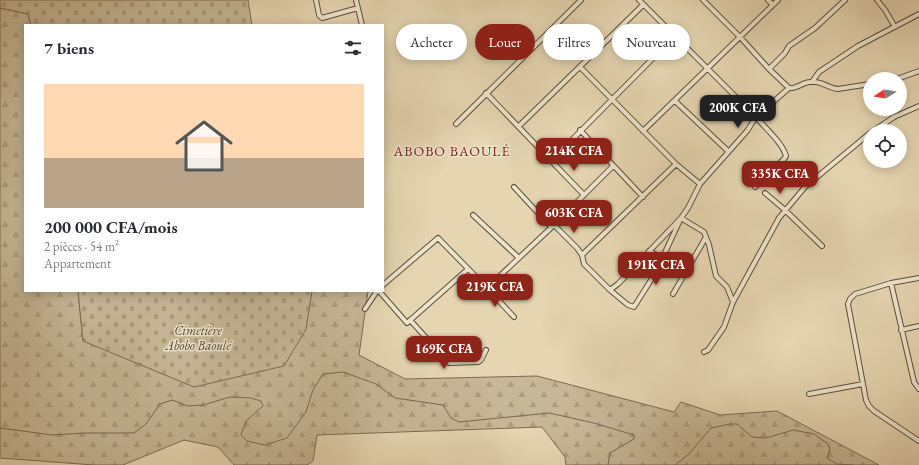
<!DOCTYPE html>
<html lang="fr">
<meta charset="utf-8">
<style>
body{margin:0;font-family:"EB Garamond",serif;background:#f2f2f3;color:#2b2b33;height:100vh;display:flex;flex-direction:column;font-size:15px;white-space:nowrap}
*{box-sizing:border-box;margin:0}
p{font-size:13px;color:#7c7c81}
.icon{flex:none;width:22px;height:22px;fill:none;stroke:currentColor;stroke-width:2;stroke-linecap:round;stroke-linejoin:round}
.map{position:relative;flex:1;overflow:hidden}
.side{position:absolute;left:24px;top:24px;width:360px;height:268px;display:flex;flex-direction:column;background:#fff;border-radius:0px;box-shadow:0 2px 10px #0003}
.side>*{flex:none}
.banner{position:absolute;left:396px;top:24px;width:380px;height:36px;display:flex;gap:8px}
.needle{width:26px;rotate:258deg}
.controls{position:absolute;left:863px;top:72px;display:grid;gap:8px}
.controls a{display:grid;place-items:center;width:44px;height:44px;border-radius:50%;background:#fff;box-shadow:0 2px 10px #0003;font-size:20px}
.price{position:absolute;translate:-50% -34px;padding:0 9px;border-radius:8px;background:#8f2418;color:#fff;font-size:13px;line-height:26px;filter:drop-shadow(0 1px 2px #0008)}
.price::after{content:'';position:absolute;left:50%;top:24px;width:12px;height:9px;margin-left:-6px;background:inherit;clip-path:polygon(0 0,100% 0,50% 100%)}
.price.active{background:#222;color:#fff}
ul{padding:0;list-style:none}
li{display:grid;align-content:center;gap:8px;height:212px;padding:0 20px}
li+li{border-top:1px solid #e1e1e2}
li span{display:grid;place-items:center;height:124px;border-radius:0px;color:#555}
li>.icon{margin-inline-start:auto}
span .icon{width:72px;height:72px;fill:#fffc;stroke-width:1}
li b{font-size:17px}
h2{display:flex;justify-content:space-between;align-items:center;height:48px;padding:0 20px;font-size:17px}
.chip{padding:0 14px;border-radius:18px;background:#fff;box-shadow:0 2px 10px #0003;font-size:14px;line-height:36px}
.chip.active{background:#8f2418;color:#fff}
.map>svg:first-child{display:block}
.forest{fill:url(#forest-firs);stroke:#796c55}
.cemetery{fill:url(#cemetery-stones);stroke:#796c55}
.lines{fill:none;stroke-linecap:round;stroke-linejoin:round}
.stream{stroke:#756952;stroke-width:1}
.minor-casing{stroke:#5a4f3b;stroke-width:6}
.minor{stroke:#eee4cc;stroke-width:4}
.labels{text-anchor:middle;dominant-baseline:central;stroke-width:3;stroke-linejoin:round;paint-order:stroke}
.park-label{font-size:13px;font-style:italic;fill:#524734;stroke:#eee4cc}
.neighbourhood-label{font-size:14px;letter-spacing:1px;fill:#7a1f14;stroke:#eee4cc}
</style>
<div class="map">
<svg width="919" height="465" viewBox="0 0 919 465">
<defs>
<pattern id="forest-firs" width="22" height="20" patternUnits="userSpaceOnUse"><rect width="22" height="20" fill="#c6b796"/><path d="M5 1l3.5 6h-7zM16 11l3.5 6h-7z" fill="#aa9d80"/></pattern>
<pattern id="cemetery-stones" width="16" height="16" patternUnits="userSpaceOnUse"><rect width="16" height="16" fill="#c6b796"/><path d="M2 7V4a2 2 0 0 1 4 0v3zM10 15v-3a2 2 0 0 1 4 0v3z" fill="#aa9d80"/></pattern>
</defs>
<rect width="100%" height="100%" fill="#e5d5b1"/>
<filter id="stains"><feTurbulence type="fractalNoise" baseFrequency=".005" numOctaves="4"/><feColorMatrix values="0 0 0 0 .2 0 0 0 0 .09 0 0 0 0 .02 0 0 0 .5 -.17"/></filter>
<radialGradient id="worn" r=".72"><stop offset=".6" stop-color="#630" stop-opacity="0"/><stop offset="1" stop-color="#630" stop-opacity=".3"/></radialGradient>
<path class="forest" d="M 0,8 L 28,14 L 31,25 L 25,25 L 25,291 L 78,291 L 83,341 L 305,329 L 312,291 L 368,291 L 359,355 L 405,379 L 537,376 L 674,412 L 681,402 L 720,415 L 777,411 L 879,465 L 566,465 L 565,457 L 542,427 L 317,435 L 313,461 L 307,465 L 234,465 L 218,447 L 184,440 L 123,465 L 94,465 L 0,458 Z"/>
<path class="cemetery" d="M 0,0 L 248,0 L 252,25 L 31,25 L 28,14 L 0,8 Z
M 78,291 L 312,291 L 306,329 L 284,366 L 194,387 L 83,341 Z"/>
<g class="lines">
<path class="stream" d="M 0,428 L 52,435 L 86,433 L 134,433 L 146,424 L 160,404 L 172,400 L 188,406 L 203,405 L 230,397 L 251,398 L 261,401 L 263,406 L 246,421 L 241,435 L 247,441 L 265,445 L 287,438 L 306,412 L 313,390 L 323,374 L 343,372 L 376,384 L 395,398 L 443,405 L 451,418 L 459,422 L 549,413 L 594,423 L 634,435 L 634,439 L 610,453 L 608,465
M 675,465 L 689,454 L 711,428 L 730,424 L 737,424 L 752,437 L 766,438 L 793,430 L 814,434 L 828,444 L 830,449 L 827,458 L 836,464 L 853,465"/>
<g class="minor-casing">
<path id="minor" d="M 316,0 L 319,15 L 322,18 L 358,8
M 356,0 L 362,25
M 639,0 L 756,117 C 765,128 782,142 786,156 L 784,159 L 755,187
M 703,0 L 740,37 L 769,69 L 789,88 C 797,89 803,82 810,82 C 820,80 828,88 838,89 L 870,84
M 768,0 L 773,5
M 877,0 L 885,10 L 895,27
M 580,67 L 676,164 L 700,184
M 769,69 L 785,53 L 789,46 L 815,28 L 845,0
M 897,79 L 919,71
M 812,82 L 819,72 L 858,46 L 919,14
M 486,93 L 584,195
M 675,101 L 728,151
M 456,124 L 581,0
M 519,126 L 643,5
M 580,130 L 643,197
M 643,131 L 778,0
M 873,131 L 894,117 L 919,106
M 552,160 L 674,37
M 514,187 L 551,227
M 765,193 L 785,210 L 822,246
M 473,215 L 519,258
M 554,225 L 577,248 L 582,255 L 584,264 L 610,290 L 628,305 L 634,307 L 656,272 L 681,218 L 704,232 L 709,245 L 716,276 L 727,287 L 733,302
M 649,251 L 662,258
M 582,255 L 676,164
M 919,278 L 891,283 L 855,294 L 850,299 L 848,304 L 866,400 L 869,406 L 874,411 L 919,441
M 891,283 L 914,382 L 919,389
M 383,285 L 438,238 L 487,288 L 554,225 L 613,166
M 487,288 L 514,317
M 610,290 L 618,284 L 681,218 L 688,208 L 700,184 L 747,131 L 756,117 L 789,88
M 379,291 L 407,323 L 468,269
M 673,294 L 706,237
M 365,309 L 377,291
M 410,320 L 449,363 L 478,362 L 481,360 L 486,350
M 901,330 L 919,326
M 704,352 L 708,350 L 724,327 L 733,302 L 779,218 L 805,187 L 870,133
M 809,394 L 863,384"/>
</g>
<use href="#minor" class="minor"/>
</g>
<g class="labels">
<g class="park-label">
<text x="198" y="330">Cimetière<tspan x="198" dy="15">Abobo Baoulé</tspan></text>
</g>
<g class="neighbourhood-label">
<text x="452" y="151">ABOBO BAOULÉ</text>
</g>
</g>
<rect width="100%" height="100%" filter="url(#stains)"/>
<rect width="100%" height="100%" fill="url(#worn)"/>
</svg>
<div class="controls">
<a><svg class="needle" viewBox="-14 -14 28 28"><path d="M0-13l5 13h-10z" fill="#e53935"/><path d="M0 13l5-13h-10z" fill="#7c7c81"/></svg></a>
<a><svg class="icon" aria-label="locate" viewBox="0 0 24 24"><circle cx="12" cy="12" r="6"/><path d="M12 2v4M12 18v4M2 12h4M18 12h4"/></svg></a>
</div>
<b class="price active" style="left:738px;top:129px">200K CFA</b>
<b class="price" style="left:574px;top:172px">214K CFA</b>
<b class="price" style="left:780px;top:195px">335K CFA</b>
<b class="price" style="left:574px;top:234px">603K CFA</b>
<b class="price" style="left:656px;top:286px">191K CFA</b>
<b class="price" style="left:495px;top:308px">219K CFA</b>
<b class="price" style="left:444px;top:370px">169K CFA</b>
<div class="banner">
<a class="chip">Acheter</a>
<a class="chip active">Louer</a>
<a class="chip">Filtres</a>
<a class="chip">Nouveau</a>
</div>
<section class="side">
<h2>7 biens<svg class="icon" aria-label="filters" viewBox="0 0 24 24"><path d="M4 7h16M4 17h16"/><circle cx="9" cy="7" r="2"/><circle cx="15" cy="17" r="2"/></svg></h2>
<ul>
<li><span style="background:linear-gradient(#ffd9b3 60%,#b9a48a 0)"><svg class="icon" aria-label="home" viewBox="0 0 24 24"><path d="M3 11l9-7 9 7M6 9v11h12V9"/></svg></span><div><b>200 000 CFA/mois</b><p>2 pièces · 54 m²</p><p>Appartement</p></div></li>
</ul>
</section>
</div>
